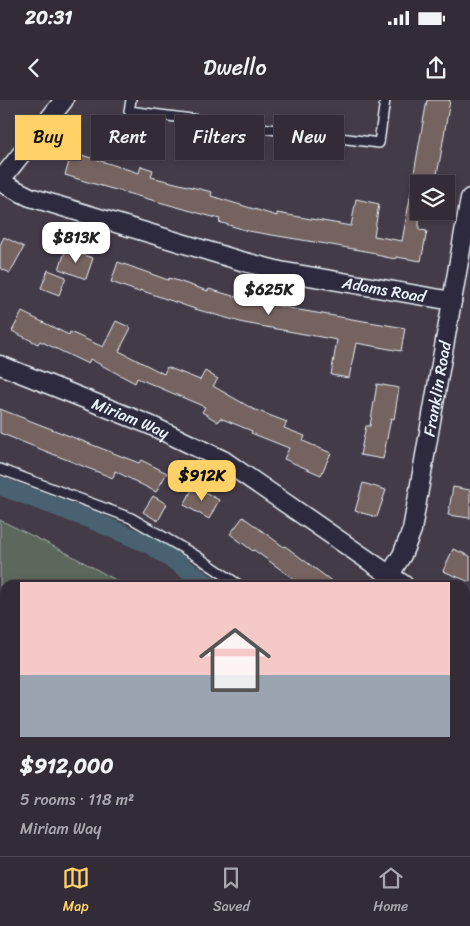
<!DOCTYPE html>
<meta charset="utf-8">
<style>
body{margin:0;font-family:Sriracha,sans-serif;background:#3b343e;color:#f1f3f6;height:100vh;display:flex;flex-direction:column;font-size:19px;white-space:nowrap}
*{box-sizing:border-box;margin:0}
p{font-size:16px;color:#a9a7ad}
.icon{flex:none;width:28px;height:28px;fill:none;stroke:currentColor;stroke-width:2;stroke-linecap:round;stroke-linejoin:round}
.map{position:relative;flex:1;overflow:hidden}
.sheet{position:absolute;left:0px;top:480px;width:470px;height:276px;display:flex;flex-direction:column;background:#332c36;border-radius:15px 15px 0 0;box-shadow:0 2px 8px #0003,0 0 0 1px #4e4851}
.sheet>*{flex:none}
.banner{position:absolute;left:15px;top:15px;width:440px;height:45px;display:flex;gap:10px}
.controls{position:absolute;left:410px;top:75px;display:grid;gap:10px}
.controls a{display:grid;place-items:center;width:45px;height:45px;border-radius:0px;background:#332c36;box-shadow:0 2px 8px #0003,0 0 0 1px #4e4851;font-size:25px}
.price{position:absolute;translate:-50% -42px;padding:0 11px;border-radius:10px;background:#fff;color:#222;font-size:16px;line-height:32px;filter:drop-shadow(0 1px 2px #0008)}
.price::after{content:'';position:absolute;left:50%;top:30px;width:15px;height:11px;margin-left:-8px;background:inherit;clip-path:polygon(0 0,100% 0,50% 100%)}
.price.selected{background:#ffd166;color:#111}
ul{padding:0;list-style:none}
li{display:grid;align-content:center;gap:10px;height:265px;padding:0 20px}
li+li{border-top:1px solid #4e4851}
li span{display:grid;place-items:center;height:155px;border-radius:0px;color:#555}
li>.icon{margin-inline-start:auto}
span .icon{width:90px;height:90px;fill:#fffc;stroke-width:1}
li b{font-size:21px}
.chip{padding:0 18px;border-radius:0px;background:#332c36;box-shadow:0 2px 8px #0003,0 0 0 1px #4e4851;font-size:18px;line-height:45px}
.chip.selected{background:#ffd166;color:#111}
.status{display:flex;justify-content:space-between;align-items:center;height:35px;padding:0 25px;background:#332c36;direction:ltr}
.status svg{height:14px;fill:currentColor}
header{display:flex;justify-content:space-between;align-items:center;height:65px;padding:0 20px;background:#332c36;font-size:22px;font-weight:600}
.dock{display:flex;justify-content:space-around;align-items:center;height:70px;border-top:1px solid #4e4851;background:#332c36;font-size:14px;color:#a9a7ad}
.dock a{display:grid;justify-items:center;gap:2px}
.dock .selected{color:#ffd166}
.map>svg:first-child{display:block}
.green{fill:#5c675b;stroke:#a2acaa}
.lines{fill:none;stroke-linecap:round;stroke-linejoin:round}
.canal{stroke:#496271;stroke-width:18}
.building{fill:#746361;stroke:#e8f1f8}
.service-casing{stroke:#e8f1f8;stroke-width:12}
.minor-casing{stroke:#e8f1f8;stroke-width:21}
.service{stroke:#2f2a3d;stroke-width:9}
.minor{stroke:#2f2a3d;stroke-width:18}
.labels{text-anchor:middle;dominant-baseline:central;stroke-width:4;stroke-linejoin:round;paint-order:stroke}
.street-label{font-size:16px;fill:#e8f1f8;stroke:#2f2a3d}
</style>
<div class="status"><b>20:31</b><svg viewBox="0 0 49 12"><path d="M0 12V9h3v3zM5 12V6h3v6zM10 12V3h3v9zM15 12V0h3v12zM26 1h20v11H26zM47 4h2v5h-2z"/></svg></div>
<header><svg class="icon" aria-label="back" viewBox="0 0 24 24"><path d="M15 5l-7 7 7 7"/></svg>Dwello<svg class="icon" aria-label="share" viewBox="0 0 24 24"><path d="M12 15V3M7 8l5-5 5 5M5 13v7h14v-7"/></svg></header>
<div class="map">
<svg width="470" height="756" viewBox="0 0 470 756">
<rect width="100%" height="100%" fill="#443b48"/>
<filter id="ink" filterUnits="userSpaceOnUse"><feTurbulence type="fractalNoise" baseFrequency=".02" numOctaves="2"/><feDisplacementMap in="SourceGraphic" scale="10" xChannelSelector="R" yChannelSelector="G"/><feConvolveMatrix kernelMatrix="1 2 1 2 8 2 1 2 1" color-interpolation-filters="sRGB"/></filter>
<g filter="url(#ink)">
<path class="green" d="M 0,420 L 65,452 L 125,485 L 5,485 L 5,751 L 465,751 L 465,695 L 470,698 L 470,756 L 0,756 Z"/>
<g class="lines">
<path class="canal" d="M 0,386 L 94,421 L 150,445 L 210,485
M 465,656 L 470,659"/>
</g>
<path class="building" d="M 427,0 L 450,0 L 440,59 L 435,84 L 412,84 Z
M 72,52 L 139,73 L 141,66 L 153,70 L 151,77 L 212,92 L 211,96 L 277,116 L 277,113 L 351,126 L 356,99 L 379,104 L 374,136 L 402,141 L 412,87 L 419,87 L 419,130 L 427,131 L 421,161 L 396,157 L 395,159 L 376,155 L 376,153 L 326,144 L 248,131 L 219,122 L 220,119 L 91,83 L 65,75 Z
M 4,137 L 24,147 L 10,173 L 0,168 L 0,145 Z
M 66,149 L 93,158 L 86,179 L 59,169 Z
M 118,162 L 168,180 L 169,178 L 208,191 L 209,189 L 260,204 L 260,202 L 299,210 L 405,228 L 401,251 L 356,243 L 349,278 L 331,275 L 337,240 L 244,223 L 195,209 L 140,190 L 139,192 L 111,182 Z
M 48,170 L 66,177 L 59,195 L 41,188 Z
M 22,212 L 69,235 L 70,232 L 103,247 L 116,221 L 131,228 L 119,251 L 164,274 L 167,267 L 200,280 L 205,271 L 218,279 L 213,286 L 253,309 L 287,322 L 284,328 L 305,336 L 303,341 L 331,353 L 321,375 L 284,359 L 289,348 L 251,333 L 252,331 L 220,318 L 218,322 L 202,312 L 205,307 L 137,278 L 135,283 L 90,259 L 88,264 L 40,241 L 38,244 L 12,231 Z
M 377,284 L 399,288 L 394,319 L 391,318 L 383,359 L 360,355 L 366,326 L 370,326 Z
M 0,309 L 139,363 L 141,360 L 167,373 L 156,392 L 115,371 L 113,378 L 85,367 L 0,333 Z
M 363,383 L 386,390 L 377,417 L 355,411 Z
M 194,386 L 219,400 L 209,419 L 184,405 Z
M 453,387 L 470,390 L 470,418 L 448,415 Z
M 153,396 L 167,404 L 158,421 L 143,412 Z
M 243,417 L 284,447 L 285,446 L 337,485 L 302,485 L 254,450 L 253,451 L 230,434 Z
M 453,449 L 470,456 L 470,482 L 443,471 Z"/>
<g class="lines">
<g class="service-casing">
<path id="service" d="M 131,0 L 129,11 L 379,43 L 385,0
M 0,369 L 131,418 L 198,457 L 239,485
M 465,633 L 470,636"/>
</g>
<g class="minor-casing">
<g id="minor">
<path d="M 0,81 L 64,0"/>
<path id="s1" d="M 0,82 L 30,97 L 241,161 L 280,171 L 452,201"/>
<path id="s2" d="M 0,265 L 150,325 L 223,360 L 404,485"/>
<path id="s3" d="M 389,476 L 402,455 L 412,430 L 470,98"/>
<path d="M 465,515 L 470,516"/>
</g>
</g>
<use href="#service" class="service"/>
<use href="#minor" class="minor"/>
</g>
</g>
<g class="labels">
<g class="street-label">
<text stroke="none"><textPath href="#s1" startOffset="400">Adams Road</textPath></text>
<text stroke="none"><textPath href="#s3" startOffset="195">Franklin Road</textPath></text>
<text stroke="none"><textPath href="#s2" startOffset="141">Miriam Way</textPath></text>
</g>
</g>
</svg>
<div class="controls">
<a><svg class="icon" aria-label="layers" viewBox="0 0 24 24"><path d="M12 4l9 5-9 5-9-5zM3 14l9 5 9-5"/></svg></a>
</div>
<b class="price" style="left:76px;top:164px">$813K</b>
<b class="price" style="left:269px;top:216px">$625K</b>
<b class="price selected" style="left:202px;top:402px">$912K</b>
<div class="banner">
<a class="chip selected">Buy</a>
<a class="chip">Rent</a>
<a class="chip">Filters</a>
<a class="chip">New</a>
</div>
<section class="sheet">
<ul>
<li><span style="background:linear-gradient(#f6c9c9 60%,#9aa5b1 0)"><svg class="icon" aria-label="home" viewBox="0 0 24 24"><path d="M3 11l9-7 9 7M6 9v11h12V9"/></svg></span><div><b>$912,000</b><p>5 rooms · 118 m²</p><p>Miriam Way</p></div></li>
</ul>
</section>
</div>
<nav class="dock">
<a class="selected"><svg class="icon" aria-label="map" viewBox="0 0 24 24"><path d="M3 6l6-2 6 2 6-2v14l-6 2-6-2-6 2zM9 4v14M15 6v14"/></svg>Map</a>
<a><svg class="icon" aria-label="saved" viewBox="0 0 24 24"><path d="M7 4h10v16l-5-4-5 4z"/></svg>Saved</a>
<a><svg class="icon" aria-label="home" viewBox="0 0 24 24"><path d="M3 11l9-7 9 7M6 9v11h12V9"/></svg>Home</a>
</nav>
